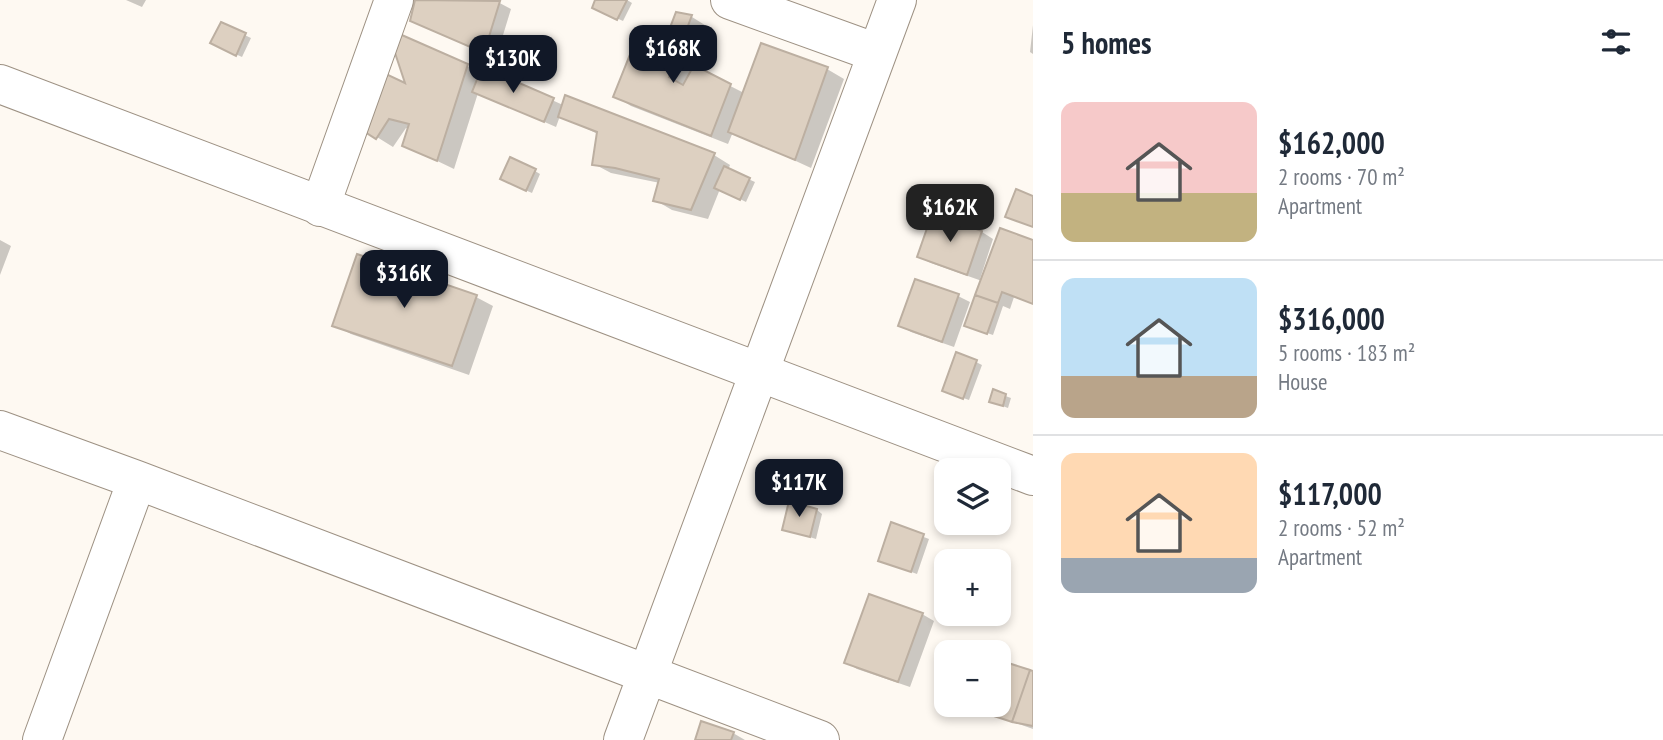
<!DOCTYPE html>
<meta charset="utf-8">
<style>
body{margin:0;font-family:"PT Sans Narrow",sans-serif;background:#f6f6f7;color:#1f2937;height:100vh;display:flex;flex-direction:column;font-size:26px;white-space:nowrap}
*{box-sizing:border-box;margin:0}
p{font-size:23px;color:#747a83}
.icon{flex:none;width:38px;height:38px;fill:none;stroke:currentColor;stroke-width:2;stroke-linecap:round;stroke-linejoin:round}
.map{position:relative;flex:1;overflow:hidden}
.side{display:flex;flex-direction:column;background:#fff;width:630px}
.side>*{flex:none}
.tools{position:absolute;left:934px;top:458px;display:grid;gap:14px}
.tools a{display:grid;place-items:center;width:77px;height:77px;border-radius:14px;background:#fff;box-shadow:0 4px 10px #0003;font-size:35px}
.price{position:absolute;translate:-50% -60px;padding:0 16px;border-radius:14px;background:#111827;color:#fff;font-size:23px;line-height:46px;filter:drop-shadow(0 2px 4px #0008)}
.price::after{content:'';position:absolute;left:50%;top:42px;width:21px;height:16px;margin-left:-10px;background:inherit;clip-path:polygon(0 0,100% 0,50% 100%)}
.price.active{background:#222;color:#fff}
ul{padding:0;list-style:none}
li{display:flex;align-items:center;gap:21px;height:175px;padding:0 28px}
li+li{border-top:2px solid #e0e1e3}
li span{display:grid;place-items:center;flex:none;width:196px;height:140px;border-radius:14px;color:#555}
li>.icon{margin-inline-start:auto}
span .icon{width:84px;height:84px;fill:#fffc;stroke-width:1}
li b{font-size:30px}
h2{display:flex;justify-content:space-between;align-items:center;height:84px;padding:0 28px;font-size:30px}
main{display:flex;flex:1;min-height:0}
.map>svg:first-child{display:block}
.shadow{fill:#0003}
.building{fill:#ddd0c1;stroke:#bcafa1;stroke-width:2}
.lines{fill:none;stroke-linecap:round;stroke-linejoin:round}
.street-casing{stroke:#9d9183;stroke-width:40}
.street{stroke:#fff;stroke-width:38}
</style>
<main>
<div class="map">
<svg width="1033" height="740" viewBox="0 0 1033 740">
<rect width="100%" height="100%" fill="#fef9f2"/>
<path class="shadow" d="M 126,0 L 146,0 L 142,7 Z
M 417,0 L 494,0 L 511,9 L 496,58 L 412,20 Z
M 597,0 L 627,0 L 632,3 L 623,21 L 599,10 Z
M 677,14 L 692,17 L 708,27 L 693,67 L 744,93 L 762,45 L 827,69 L 844,79 L 811,168 L 733,132 L 728,144 L 631,106 L 615,96 L 661,57 Z
M 221,24 L 251,38 L 242,57 L 218,46 Z
M 1033,25 L 1033,54 L 1030,52 Z
M 467,66 L 481,74 L 483,69 L 563,105 L 714,155 L 730,165 L 728,170 L 755,182 L 746,202 L 720,189 L 708,219 L 672,210 L 655,200 L 660,183 L 611,173 L 594,164 L 598,134 L 560,116 L 556,127 L 478,93 L 454,169 L 404,145 L 409,129 L 406,128 L 393,147 L 364,129 L 408,86 Z
M 535,171 L 540,174 L 532,193 L 507,182 Z
M 933,216 L 982,232 L 993,239 L 980,279 L 983,280 L 1033,241 L 1033,304 L 1014,297 L 1010,309 L 1003,306 L 993,335 L 972,328 L 982,281 L 931,263 L 919,257 Z
M 0,240 L 11,246 L 0,275 Z
M 958,296 L 970,302 L 954,347 L 911,332 L 900,325 Z
M 476,297 L 493,306 L 469,375 L 351,334 L 334,325 Z
M 976,362 L 982,365 L 969,400 L 949,393 Z
M 994,392 L 1011,398 L 1008,408 L 997,404 Z
M 817,510 L 822,514 L 816,539 L 784,529 Z
M 892,525 L 929,539 L 917,574 L 886,563 Z
M 922,614 L 934,621 L 910,687 L 857,669 L 846,662 Z
M 1033,673 L 1033,729 L 990,714 L 999,705 Z
M 733,733 L 745,740 L 697,740 Z"/>
<path class="building" d="M 415,0 L 500,1 L 484,53 L 410,21 Z
M 595,0 L 627,0 L 617,20 L 592,8 Z
M 676,12 L 692,15 L 669,77 L 683,85 L 694,65 L 731,84 L 711,136 L 613,97 L 633,47 L 660,54 Z
M 221,22 L 246,33 L 236,56 L 210,43 Z
M 395,32 L 468,64 L 437,161 L 402,146 L 409,124 L 389,119 L 376,139 L 362,130 L 384,73 L 405,83 L 393,47 Z
M 761,43 L 828,67 L 795,160 L 728,132 Z
M 482,67 L 554,98 L 544,122 L 472,92 Z
M 565,95 L 715,153 L 691,210 L 653,201 L 659,179 L 615,168 L 592,165 L 597,132 L 558,117 Z
M 510,157 L 536,169 L 526,191 L 500,179 Z
M 724,166 L 750,178 L 740,200 L 714,188 Z
M 1016,189 L 1033,196 L 1033,227 L 1005,217 Z
M 932,214 L 982,231 L 967,275 L 917,257 Z
M 1000,228 L 1033,240 L 1033,304 L 1002,292 L 998,303 L 975,295 Z
M 357,254 L 477,295 L 452,366 L 332,326 Z
M 915,279 L 959,294 L 942,342 L 898,326 Z
M 975,295 L 998,303 L 987,334 L 964,326 Z
M 956,352 L 977,360 L 963,399 L 942,391 Z
M 993,389 L 1006,394 L 1003,406 L 989,402 Z
M 789,501 L 817,509 L 810,537 L 782,530 Z
M 891,522 L 924,534 L 911,572 L 878,561 Z
M 869,594 L 923,613 L 898,682 L 844,663 Z
M 1005,662 L 1030,670 L 1012,722 L 988,714 L 991,705 L 999,705 L 999,680 Z
M 1030,670 L 1033,671 L 1033,726 L 1012,722 Z
M 701,721 L 734,732 L 731,740 L 695,740 Z"/>
<g class="lines">
<g class="street-casing">
<path id="street" d="M 730,0 L 877,53
M 0,84 L 1033,476
M 320,207 L 394,0
M 0,430 L 137,480 L 820,740
M 42,740 L 137,480
M 623,740 L 897,0"/>
</g>
<use href="#street" class="street"/>
</g>
</svg>
<div class="tools">
<a><svg class="icon" aria-label="layers" viewBox="0 0 24 24"><path d="M12 4l9 5-9 5-9-5zM3 14l9 5 9-5"/></svg></a>
<a>+</a>
<a>−</a>
</div>
<b class="price" style="left:673px;top:85px">$168K</b>
<b class="price" style="left:513px;top:95px">$130K</b>
<b class="price active" style="left:950px;top:244px">$162K</b>
<b class="price" style="left:404px;top:310px">$316K</b>
<b class="price" style="left:799px;top:519px">$117K</b>
</div>
<section class="side">
<h2>5 homes<svg class="icon" aria-label="filters" viewBox="0 0 24 24"><path d="M4 7h16M4 17h16"/><circle cx="9" cy="7" r="2"/><circle cx="15" cy="17" r="2"/></svg></h2>
<ul>
<li><span style="background:linear-gradient(#f6c9c9 65%,#c2b280 0)"><svg class="icon" aria-label="home" viewBox="0 0 24 24"><path d="M3 11l9-7 9 7M6 9v11h12V9"/></svg></span><div><b>$162,000</b><p>2 rooms · 70 m²</p><p>Apartment</p></div></li>
<li><span style="background:linear-gradient(#bfe0f5 70%,#b9a48a 0)"><svg class="icon" aria-label="home" viewBox="0 0 24 24"><path d="M3 11l9-7 9 7M6 9v11h12V9"/></svg></span><div><b>$316,000</b><p>5 rooms · 183 m²</p><p>House</p></div></li>
<li><span style="background:linear-gradient(#ffd9b3 75%,#9aa5b1 0)"><svg class="icon" aria-label="home" viewBox="0 0 24 24"><path d="M3 11l9-7 9 7M6 9v11h12V9"/></svg></span><div><b>$117,000</b><p>2 rooms · 52 m²</p><p>Apartment</p></div></li>
</ul>
</section>
</main>
